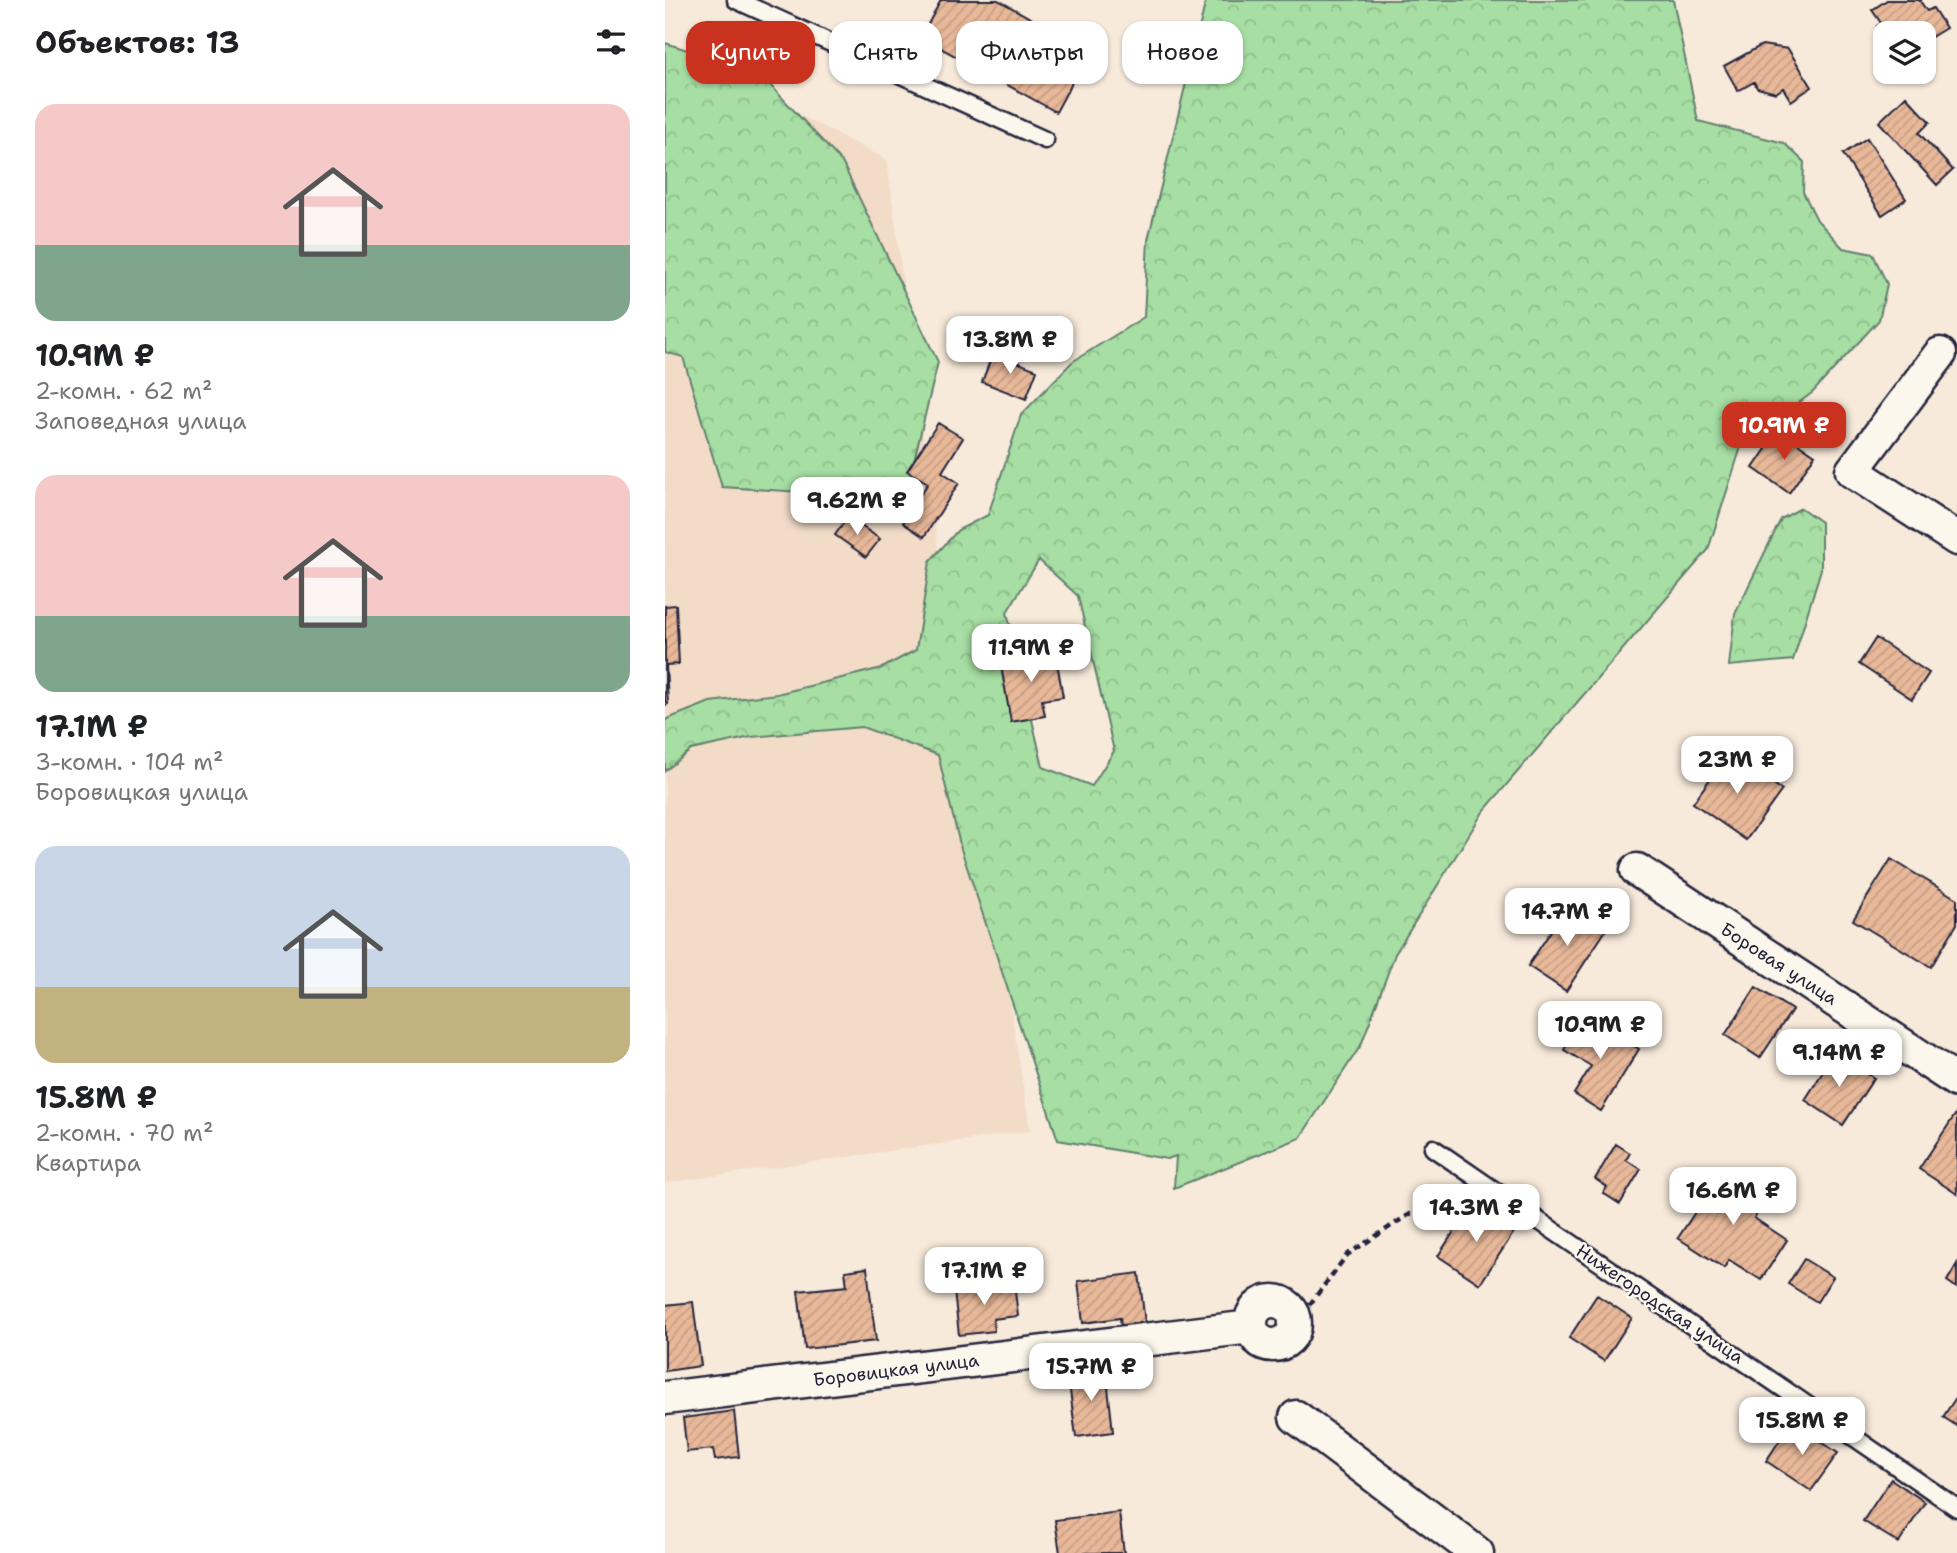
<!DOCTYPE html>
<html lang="ru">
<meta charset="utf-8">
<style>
body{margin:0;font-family:"Shantell Sans",sans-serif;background:#f6f6f6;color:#202124;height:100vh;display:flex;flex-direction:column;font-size:26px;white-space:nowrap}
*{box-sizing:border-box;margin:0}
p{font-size:23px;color:#757577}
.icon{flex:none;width:38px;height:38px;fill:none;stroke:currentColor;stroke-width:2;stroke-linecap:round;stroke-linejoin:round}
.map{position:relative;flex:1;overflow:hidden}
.details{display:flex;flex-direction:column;background:#fff;width:665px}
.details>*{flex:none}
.top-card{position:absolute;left:21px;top:21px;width:665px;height:63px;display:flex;gap:14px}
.tools{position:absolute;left:1208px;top:21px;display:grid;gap:14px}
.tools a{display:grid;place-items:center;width:63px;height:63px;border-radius:14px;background:#fff;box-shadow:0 2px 5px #0004;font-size:35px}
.price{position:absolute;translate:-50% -60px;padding:0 16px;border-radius:14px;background:#fff;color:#222;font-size:23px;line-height:46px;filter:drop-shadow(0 2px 4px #0008)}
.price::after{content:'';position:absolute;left:50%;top:42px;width:21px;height:16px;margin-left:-10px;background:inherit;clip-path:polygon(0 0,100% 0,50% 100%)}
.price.current{background:#c8321e;color:#fff}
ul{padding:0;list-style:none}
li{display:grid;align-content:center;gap:14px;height:371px;padding:0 35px}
li span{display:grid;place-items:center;height:217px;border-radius:21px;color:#555}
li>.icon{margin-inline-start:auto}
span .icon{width:126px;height:126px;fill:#fffc;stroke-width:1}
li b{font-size:30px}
h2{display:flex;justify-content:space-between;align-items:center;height:84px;padding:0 35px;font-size:30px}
.pill{padding:0 24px;border-radius:21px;background:#fff;box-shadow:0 2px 5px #0004;font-size:24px;line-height:63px}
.pill.current{background:#c8321e;color:#fff}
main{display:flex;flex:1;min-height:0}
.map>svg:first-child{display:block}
.built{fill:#f2dbc7}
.forest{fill:url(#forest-crowns);stroke:#64806f;stroke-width:2;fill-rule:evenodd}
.building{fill:url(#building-hatch);stroke:#22223b;stroke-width:2}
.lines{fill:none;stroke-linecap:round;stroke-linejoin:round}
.lane-casing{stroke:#22223b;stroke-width:21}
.street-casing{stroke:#22223b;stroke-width:37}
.path{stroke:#22223b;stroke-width:4.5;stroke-dasharray:7 5;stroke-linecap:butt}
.lane{stroke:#fbf7ec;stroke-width:16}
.street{stroke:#fbf7ec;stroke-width:32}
.labels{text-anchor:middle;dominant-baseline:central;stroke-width:5;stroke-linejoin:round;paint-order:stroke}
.street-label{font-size:18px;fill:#22223b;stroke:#fbf7ec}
</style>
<main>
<section class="details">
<h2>Объектов: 13<svg class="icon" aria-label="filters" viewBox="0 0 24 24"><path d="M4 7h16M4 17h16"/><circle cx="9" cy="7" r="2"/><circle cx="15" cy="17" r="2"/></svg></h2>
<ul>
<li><span style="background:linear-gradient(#f6c9c9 65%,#7fa58c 0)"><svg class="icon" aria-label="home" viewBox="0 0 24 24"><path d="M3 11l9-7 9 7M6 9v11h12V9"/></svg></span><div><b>10.9M ₽</b><p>2-комн. · 62 m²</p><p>Заповедная улица</p></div></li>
<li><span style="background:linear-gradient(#f6c9c9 65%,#7fa58c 0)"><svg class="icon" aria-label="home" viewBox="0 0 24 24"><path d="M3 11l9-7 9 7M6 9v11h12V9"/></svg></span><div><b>17.1M ₽</b><p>3-комн. · 104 m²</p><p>Боровицкая улица</p></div></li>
<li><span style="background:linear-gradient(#c9d6e8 65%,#c2b280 0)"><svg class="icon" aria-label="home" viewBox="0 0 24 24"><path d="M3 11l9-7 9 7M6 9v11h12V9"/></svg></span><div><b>15.8M ₽</b><p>2-комн. · 70 m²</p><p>Квартира</p></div></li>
</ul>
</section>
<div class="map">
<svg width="1292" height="1553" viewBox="0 0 1292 1553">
<defs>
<pattern id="forest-crowns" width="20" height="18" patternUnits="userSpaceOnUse" patternTransform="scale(1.75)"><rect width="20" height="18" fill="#a6dea3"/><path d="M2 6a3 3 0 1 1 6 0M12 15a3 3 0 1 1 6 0" fill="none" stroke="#8fbe8d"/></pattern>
<pattern id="building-hatch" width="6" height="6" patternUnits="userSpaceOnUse" patternTransform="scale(1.75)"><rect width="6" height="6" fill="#e8b899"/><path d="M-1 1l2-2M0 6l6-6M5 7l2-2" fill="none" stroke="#c79e85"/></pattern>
</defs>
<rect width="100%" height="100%" fill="#f7eadb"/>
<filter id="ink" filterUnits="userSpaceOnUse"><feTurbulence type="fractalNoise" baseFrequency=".0143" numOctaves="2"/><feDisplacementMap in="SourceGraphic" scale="14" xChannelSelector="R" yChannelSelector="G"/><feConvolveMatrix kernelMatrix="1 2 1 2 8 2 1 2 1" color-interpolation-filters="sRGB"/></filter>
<g filter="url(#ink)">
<path class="built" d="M 0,45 L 222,160 L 270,527 L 365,1131 L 0,1183 Z"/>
<path class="forest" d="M 541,0 L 1008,0 L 1033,121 L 1119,143 L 1139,162 L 1138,192 L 1152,220 L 1178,248 L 1208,254 L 1222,284 L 1214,320 L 1148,392 L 1076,447 L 1043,550 L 818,812 L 730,954 L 696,1045 L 635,1138 L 509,1188 L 511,1156 L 502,1159 L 393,1140 L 296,849 L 273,755 L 197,727 L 86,737 L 26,750 L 0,771 L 0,720 L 45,702 L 112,694 L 217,668 L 251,650 L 265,561 L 293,530 L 323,515 L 356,415 L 407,362 L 479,317 L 483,240 ZM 374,560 L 413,596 L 449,751 L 427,786 L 378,767 L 342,612 Z
M 0,43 L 93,72 L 177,162 L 273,362 L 242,489 L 217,497 L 57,487 L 18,357 L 0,352 Z
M 1136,508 L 1156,522 L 1156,569 L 1128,660 L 1064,666 L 1070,614 L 1116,519 Z"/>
<path class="building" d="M 276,0 L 333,0 L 424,51 L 391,112 L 256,37 Z
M 1222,0 L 1256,0 L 1255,1 L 1262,11 L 1268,8 L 1281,28 L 1258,42 L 1258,33 L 1220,33 L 1220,38 L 1212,26 L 1216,23 L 1207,10 Z
M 1097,45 L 1123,49 L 1147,87 L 1126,101 L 1118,88 L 1111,93 L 1092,88 L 1089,82 L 1073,91 L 1059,66 Z
M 1241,96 L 1265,122 L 1254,133 L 1288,170 L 1272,185 L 1214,122 Z
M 1202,138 L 1241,199 L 1217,215 L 1178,154 Z
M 328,353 L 372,370 L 361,399 L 317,382 Z
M 273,423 L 298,438 L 277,472 L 294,483 L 259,537 L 238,523 L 263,483 L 242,471 Z
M 1114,430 L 1150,455 L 1124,493 L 1088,468 Z
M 183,517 L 215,539 L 201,557 L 170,535 Z
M 11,605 L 14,664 L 1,665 L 3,704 L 0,705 L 0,606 Z
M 1211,638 L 1264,673 L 1247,699 L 1194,664 Z
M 390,651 L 398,697 L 377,700 L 380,716 L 346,722 L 335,660 Z
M 1064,752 L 1117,790 L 1081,840 L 1028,803 Z
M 1226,859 L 1292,899 L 1292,924 L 1266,967 L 1188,920 Z
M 903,905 L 941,930 L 901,991 L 863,966 Z
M 1091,987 L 1127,1010 L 1095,1058 L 1060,1035 Z
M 919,1016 L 974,1049 L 936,1111 L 909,1094 L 926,1066 L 899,1050 Z
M 1170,1053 L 1209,1078 L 1178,1125 L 1140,1100 Z
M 1292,1112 L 1292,1194 L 1254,1169 Z
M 951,1144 L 965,1153 L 961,1160 L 976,1169 L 955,1204 L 938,1193 L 942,1187 L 930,1179 Z
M 1059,1168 L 1102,1197 L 1089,1218 L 1122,1240 L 1096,1280 L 1064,1260 L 1059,1268 L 1013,1238 Z
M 807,1204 L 849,1232 L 815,1284 L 773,1256 Z
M 1139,1259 L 1168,1277 L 1152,1302 L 1123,1284 Z
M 1292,1264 L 1292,1288 L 1282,1281 Z
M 202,1268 L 211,1341 L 140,1349 L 133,1291 L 182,1286 L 180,1271 Z
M 474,1273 L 480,1323 L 456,1326 L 455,1318 L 418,1323 L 413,1281 Z
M 349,1283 L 353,1316 L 328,1319 L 329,1331 L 294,1335 L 289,1291 Z
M 932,1295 L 967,1318 L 939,1361 L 904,1338 Z
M 28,1302 L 36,1366 L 0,1371 L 0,1305 Z
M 441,1370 L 448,1432 L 411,1437 L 403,1375 Z
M 1292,1396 L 1292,1426 L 1278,1417 Z
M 69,1411 L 74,1457 L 50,1460 L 48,1449 L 22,1452 L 18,1418 Z
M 1127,1422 L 1173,1453 L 1146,1491 L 1101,1461 Z
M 1226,1479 L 1260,1502 L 1234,1543 L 1198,1521 Z
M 454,1512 L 459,1553 L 395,1553 L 390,1520 Z"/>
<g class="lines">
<g class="lane-casing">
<path id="lane" d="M 71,0 L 380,140
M 768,1148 L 1292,1508"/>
</g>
<g class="street-casing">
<path id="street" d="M 1275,354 L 1187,471 L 1292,539
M 972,870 L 1292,1081
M586 1323a22 22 0 1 1 44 0a22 22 0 1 1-44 0Z
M 0,1398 L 586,1327
M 631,1417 L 812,1553"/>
</g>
<path class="path" d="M 630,1324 L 682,1255 L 740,1217 L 792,1188"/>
<use href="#lane" class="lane"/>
<use href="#street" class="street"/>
</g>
</g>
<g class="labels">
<g class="street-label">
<text transform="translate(1114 964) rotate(33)">Боровая улица</text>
<text transform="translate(995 1304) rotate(34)">Нижегородская улица</text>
<text transform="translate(231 1370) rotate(-7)">Боровицкая улица</text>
</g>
</g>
</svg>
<div class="tools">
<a><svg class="icon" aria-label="layers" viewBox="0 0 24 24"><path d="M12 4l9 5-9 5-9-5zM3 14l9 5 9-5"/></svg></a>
</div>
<b class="price" style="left:345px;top:376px">13.8M ₽</b>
<b class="price current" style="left:1119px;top:462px">10.9M ₽</b>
<b class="price" style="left:192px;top:537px">9.62M ₽</b>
<b class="price" style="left:366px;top:684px">11.9M ₽</b>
<b class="price" style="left:1072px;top:796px">23M ₽</b>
<b class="price" style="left:902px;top:948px">14.7M ₽</b>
<b class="price" style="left:935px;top:1061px">10.9M ₽</b>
<b class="price" style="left:1174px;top:1089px">9.14M ₽</b>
<b class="price" style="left:1068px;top:1227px">16.6M ₽</b>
<b class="price" style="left:811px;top:1244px">14.3M ₽</b>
<b class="price" style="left:319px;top:1307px">17.1M ₽</b>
<b class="price" style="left:426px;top:1403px">15.7M ₽</b>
<b class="price" style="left:1137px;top:1457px">15.8M ₽</b>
<div class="top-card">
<a class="pill current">Купить</a>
<a class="pill">Снять</a>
<a class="pill">Фильтры</a>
<a class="pill">Новое</a>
</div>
</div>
</main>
